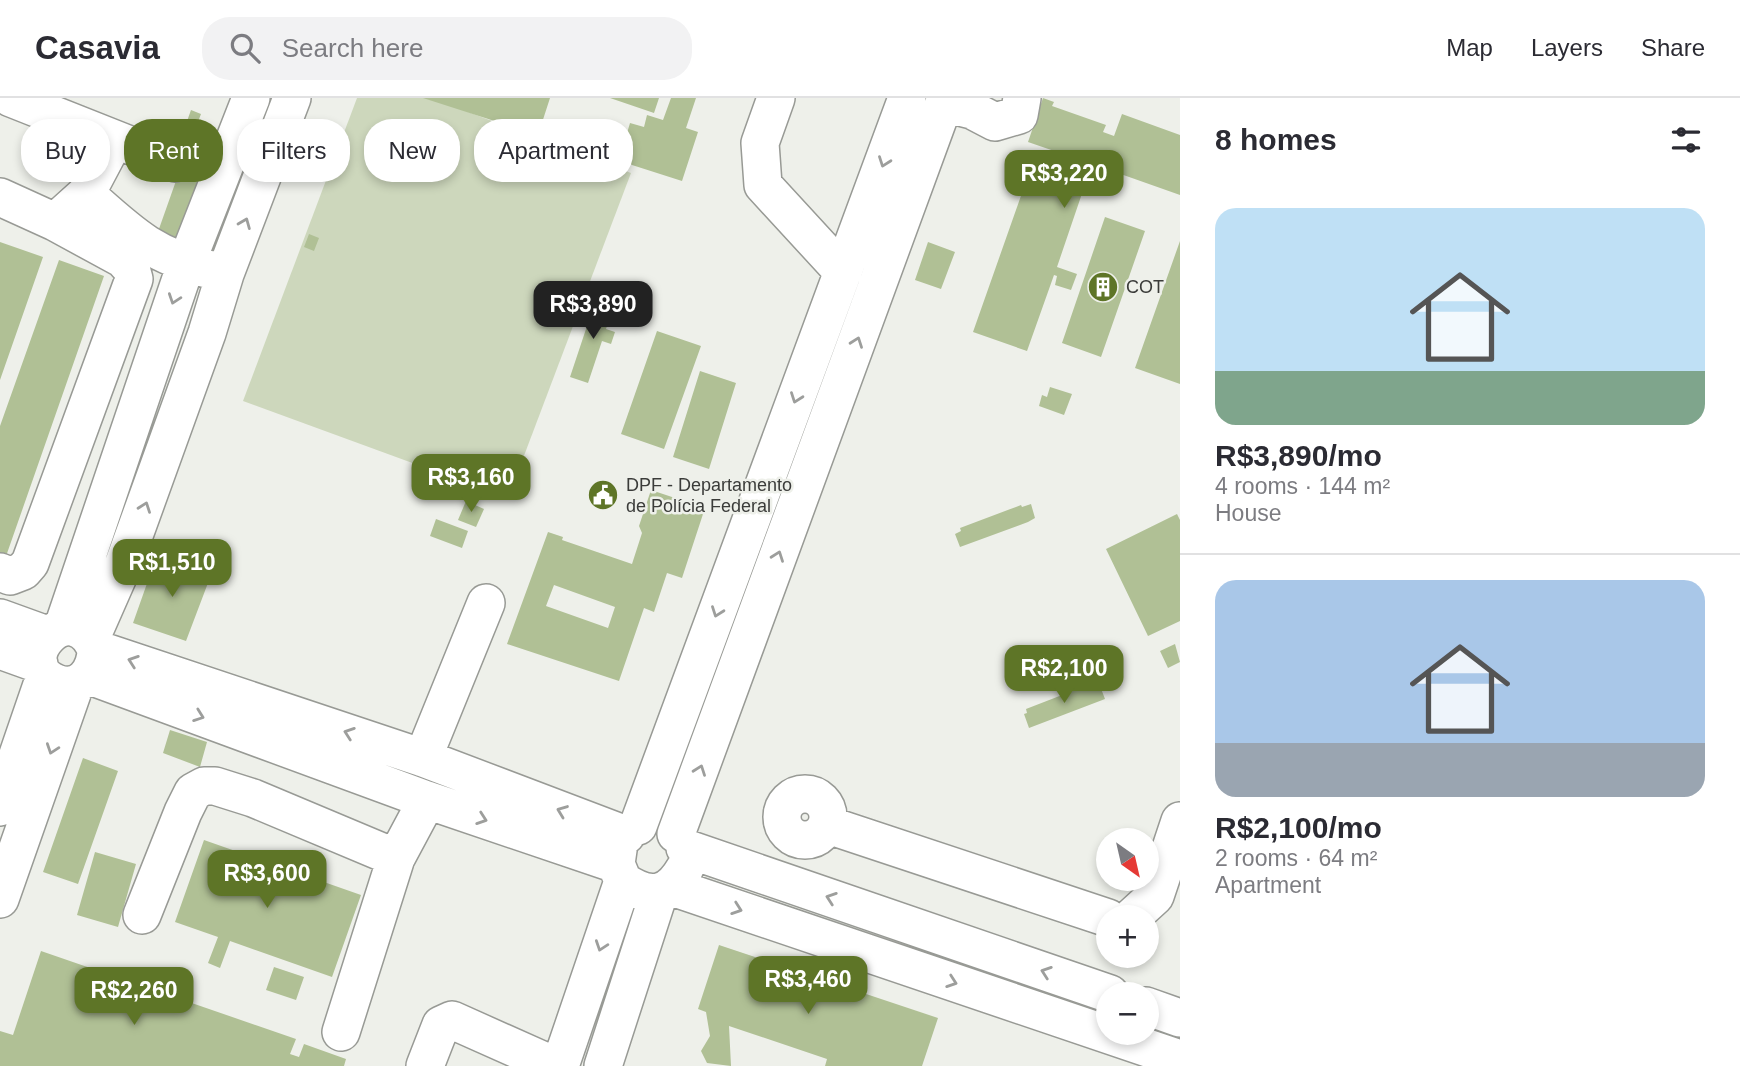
<!DOCTYPE html>
<meta charset="utf-8">
<style>
body{margin:0;font-family:Arial,sans-serif;background:#f2f2f3;color:#2b2b33;height:100vh;display:flex;flex-direction:column;font-size:26px;white-space:nowrap}
*{box-sizing:border-box;margin:0}
p{font-size:23px;color:#7c7c81}
.icon{flex:none;width:38px;height:38px;fill:none;stroke:currentColor;stroke-width:2;stroke-linecap:round;stroke-linejoin:round}
.map{position:relative;flex:1;overflow:hidden}
.sheet{display:flex;flex-direction:column;background:#fff;width:560px}
.sheet>*{flex:none}
.guide{position:absolute;left:21px;top:21px;width:665px;height:63px;display:flex;gap:14px}
.needle{width:46px;rotate:146deg}
.tools{position:absolute;left:1096px;top:730px;display:grid;gap:14px}
.tools a{display:grid;place-items:center;width:63px;height:63px;border-radius:50%;background:#fff;box-shadow:0 4px 10px #0003;font-size:35px}
.price{position:absolute;translate:-50% -60px;padding:0 16px;border-radius:14px;background:#5e7527;color:#fff;font-size:23px;line-height:46px;filter:drop-shadow(0 2px 4px #0008)}
.price::after{content:'';position:absolute;left:50%;top:42px;width:21px;height:16px;margin-left:-10px;background:inherit;clip-path:polygon(0 0,100% 0,50% 100%)}
.price.on{background:#222;color:#fff}
ul{padding:0;list-style:none}
li{display:grid;align-content:center;gap:14px;height:371px;padding:0 35px}
li+li{border-top:2px solid #e1e1e2}
li span{display:grid;place-items:center;height:217px;border-radius:21px;color:#555}
li>.icon{margin-inline-start:auto}
span .icon{width:126px;height:126px;fill:#fffc;stroke-width:1}
li b{font-size:30px}
h2{display:flex;justify-content:space-between;align-items:center;height:84px;padding:0 35px;font-size:30px}
.chip{padding:0 24px;border-radius:28px;background:#fff;box-shadow:0 4px 10px #0003;font-size:24px;line-height:63px}
.chip.on{background:#5e7527;color:#fff}
header{display:flex;align-items:center;gap:42px;box-sizing:border-box;height:98px;padding:0 35px;background:#fff;border-bottom:2px solid #e1e1e2}
header strong{font-size:33px}
nav{display:flex;gap:38px;margin-inline-start:auto;font-size:24px}
.search{width:490px;height:63px;background:#f2f2f3;display:flex;align-items:center;gap:18px;box-sizing:border-box;padding:0 24px;border-radius:28px;color:#7c7c81;font-size:26px}
main{display:flex;flex:1;min-height:0}
.map>svg:first-child{display:block}
.green{fill:#cdd7bc}
.building{fill:#b0c095;fill-rule:evenodd}
.lines{fill:none;stroke-linecap:round;stroke-linejoin:round}
.minor-casing{stroke:#989a95;stroke-width:40}
.minor{stroke:#fff;stroke-width:37}
.oneway{stroke:#9d9e9c}
.labels{text-anchor:middle;dominant-baseline:central;stroke-width:5;stroke-linejoin:round;paint-order:stroke}
.poi-label{font-size:18px;fill:#3b3c3a;stroke:#eef0ea;text-anchor:start}
</style>
<header>
<strong>Casavia</strong>
<div class="search"><svg class="icon" aria-label="search" viewBox="0 0 24 24"><circle cx="10" cy="10" r="6"/><path d="M15 15l6 6"/></svg>Search here</div>
<nav><a>Map</a><a>Layers</a><a>Share</a></nav>
</header>
<main>
<div class="map">
<svg width="1180" height="968" viewBox="0 0 1180 968">
<rect width="100%" height="100%" fill="#eef0ea"/>
<path class="green" d="M 357,0 L 431,0 L 631,75 L 508,400 L 243,303 Z"/>
<path class="building" d="M 423,0 L 550,0 L 538,37 Z
M 610,0 L 659,0 L 654,15 Z
M 671,0 L 696,0 L 686,30 L 698,34 L 682,83 L 632,67 L 628,64 L 631,55 L 622,52 L 630,25 L 644,29 L 647,17 L 663,22 Z
M 1043,0 L 1054,4 L 1052,8 L 1106,27 L 1103,34 L 1114,38 L 1122,16 L 1180,37 L 1180,97 L 1098,68 L 1097,74 L 1090,72 L 1057,169 L 1077,176 L 1071,192 L 1055,187 L 1057,178 L 1054,177 L 1027,253 L 973,234 L 1035,58 L 1057,66 L 1060,55 L 1028,44 Z
M 191,12 L 201,16 L 196,29 L 186,26 Z
M 189,46 L 217,56 L 182,155 L 154,145 Z
M 1105,119 L 1145,133 L 1101,259 L 1062,245 Z
M 309,136 L 319,140 L 314,153 L 304,149 Z
M 1180,143 L 1180,286 L 1135,270 Z
M 0,144 L 43,159 L 0,282 Z
M 928,144 L 955,154 L 941,191 L 915,182 Z
M 59,162 L 104,178 L 4,464 L 0,463 L 0,328 Z
M 596,201 L 614,207 L 606,231 L 615,234 L 611,246 L 602,243 L 588,285 L 570,279 Z
M 657,233 L 701,248 L 664,351 L 621,336 Z
M 700,273 L 736,285 L 709,371 L 673,359 Z
M 1050,289 L 1072,296 L 1064,317 L 1039,308 L 1042,297 L 1047,299 Z
M 651,392 L 705,410 L 682,480 L 667,475 L 654,514 L 644,510 L 619,583 L 507,546 L 548,434 L 563,439 L 562,442 L 632,466 L 642,435 L 639,428 ZM 554,487 L 615,509 L 608,530 L 546,508 Z
M 466,403 L 484,411 L 476,429 L 458,422 Z
M 1031,406 L 1035,420 L 1028,424 L 960,449 L 955,436 L 961,433 L 960,430 L 1021,407 L 1022,409 Z
M 1177,416 L 1180,422 L 1180,523 L 1148,538 L 1106,451 Z
M 436,421 L 468,433 L 462,450 L 430,438 Z
M 156,460 L 211,477 L 186,543 L 133,525 Z
M 1175,546 L 1180,564 L 1168,570 L 1160,553 Z
M 1093,585 L 1095,589 L 1100,588 L 1105,601 L 1029,630 L 1024,616 L 1027,615 L 1026,611 Z
M 170,632 L 207,644 L 200,669 L 163,655 Z
M 83,660 L 118,673 L 78,786 L 43,774 Z
M 204,742 L 361,797 L 332,879 L 230,843 L 220,870 L 208,865 L 218,839 L 175,824 Z
M 95,754 L 136,766 L 118,829 L 77,817 Z
M 719,847 L 938,920 L 922,968 L 825,968 L 827,961 L 729,928 L 731,968 L 707,965 L 701,953 L 710,938 L 706,914 L 698,911 Z
M 41,853 L 296,941 L 290,956 L 299,959 L 304,946 L 346,961 L 344,968 L 0,968 L 0,933 L 13,937 Z
M 274,869 L 304,879 L 296,902 L 266,892 Z"/>
<g class="lines">
<g class="minor-casing">
<path id="minor" d="M 11,0 L 175,65
M 776,0 L 760,45 L 763,87 L 843,174
M 944,5 L 972,12 L 995,24 L 1019,17 L 1022,0
M 86,96 C 131,136 151,157 211,172
M 0,99 L 55,124 L 86,96 L 114,43
M 0,474 L 10,478 L 23,473 L 30,465 L 134,181 L 131,170 L 123,161 L 55,124
M 0,520 L 47,537
M 63,529 L 186,166 L 251,0
M 91,540 L 124,465 L 207,235 L 225,176 L 292,0
M 96,551 C 96,572 81,595 56,585 C 7,565 70,493 96,551 L 423,660 L 626,737
M 0,552 L 39,566
M 90,578 L 427,702 L 616,766
M 423,660 L 486,505
M782 719a23 23 0 1 1 46 0a23 23 0 1 1-46 0Z
M 0,709 L 45,578
M 828,727 L 1108,820
M 638,728 L 907,0
M 676,736 L 946,0
M 685,750 L 1110,896
M 623,783 C 650,801 668,799 685,770
M 672,789 L 1180,961
M 0,801 L 75,587
M 142,817 L 183,714 L 193,694 L 204,688 L 215,688 L 253,700 L 396,760
M 1132,819 L 1155,798 L 1180,723
M 1146,908 L 1180,920
M 341,934 L 396,760 L 427,702
M 425,968 L 441,927 L 452,922 L 555,968
M 560,968 L 623,783 L 616,766 L 619,745
M 603,968 L 659,795"/>
</g>
<use href="#minor" class="minor"/>
</g>
<defs><path id="oneway-chevron" d="M-2-3.5L2.5 0L-2 3.5" fill="none" stroke-width="1.6" stroke-linecap="round" stroke-linejoin="round" transform="scale(1.75)"/></defs>
<g class="oneway">
<use href="#oneway-chevron" transform="translate(884 64) rotate(110)"/>
<use href="#oneway-chevron" transform="translate(245 125) rotate(-68)"/>
<use href="#oneway-chevron" transform="translate(174 201) rotate(109)"/>
<use href="#oneway-chevron" transform="translate(857 244) rotate(-70)"/>
<use href="#oneway-chevron" transform="translate(796 300) rotate(110)"/>
<use href="#oneway-chevron" transform="translate(145 409) rotate(-70)"/>
<use href="#oneway-chevron" transform="translate(778 458) rotate(-70)"/>
<use href="#oneway-chevron" transform="translate(717 514) rotate(110)"/>
<use href="#oneway-chevron" transform="translate(133 563) rotate(-161)"/>
<use href="#oneway-chevron" transform="translate(199 618) rotate(20)"/>
<use href="#oneway-chevron" transform="translate(349 635) rotate(-161)"/>
<use href="#oneway-chevron" transform="translate(52 651) rotate(109)"/>
<use href="#oneway-chevron" transform="translate(700 672) rotate(-70)"/>
<use href="#oneway-chevron" transform="translate(562 713) rotate(-159)"/>
<use href="#oneway-chevron" transform="translate(482 721) rotate(19)"/>
<use href="#oneway-chevron" transform="translate(831 800) rotate(-161)"/>
<use href="#oneway-chevron" transform="translate(737 811) rotate(19)"/>
<use href="#oneway-chevron" transform="translate(601 848) rotate(109)"/>
<use href="#oneway-chevron" transform="translate(1046 874) rotate(-161)"/>
<use href="#oneway-chevron" transform="translate(952 884) rotate(19)"/>
</g>
<defs>
<g id="building-disc" transform="scale(1.575)"><circle r="9.5" fill="#5e7527" stroke="#eef0ea"/><path d="M-4-6H4V6H1V3H-1V6H-4ZM-2.5-4.3h1.7v1.8h-1.7ZM.8-4.3h1.7v1.8H.8ZM-2.5-1h1.7V.8h-1.7ZM.8-1h1.7V.8H.8Z" fill="#fff"/></g>
<g id="civic-disc" transform="scale(1.575)"><circle r="9.5" fill="#5e7527" stroke="#eef0ea"/><path d="M-.6-6.5H3V-4.5H.6V-3L4-1V1h2V6H-6V1h2V-1L-.6-3ZM-1.2 2.5V6h2.4V2.5Z" fill="#fff"/></g>
</defs>
<g fill-rule="evenodd">
<use href="#building-disc" x="1103" y="189"/>
<use href="#civic-disc" x="603" y="397"/>
</g>
<g class="labels">
<g class="poi-label">
<text x="1126" y="189">COT</text>
<text x="626" y="387">DPF - Departamento<tspan x="626" dy="21">de Polícia Federal</tspan></text>
</g>
</g>
</svg>
<div class="tools">
<a><svg class="needle" viewBox="-14 -14 28 28"><path d="M0-13l5 13h-10z" fill="#e53935"/><path d="M0 13l5-13h-10z" fill="#7c7c81"/></svg></a>
<a>+</a>
<a>−</a>
</div>
<b class="price" style="left:1064px;top:112px">R$3,220</b>
<b class="price on" style="left:593px;top:243px">R$3,890</b>
<b class="price" style="left:471px;top:416px">R$3,160</b>
<b class="price" style="left:172px;top:501px">R$1,510</b>
<b class="price" style="left:1064px;top:607px">R$2,100</b>
<b class="price" style="left:267px;top:812px">R$3,600</b>
<b class="price" style="left:808px;top:918px">R$3,460</b>
<b class="price" style="left:134px;top:929px">R$2,260</b>
<div class="guide">
<a class="chip">Buy</a>
<a class="chip on">Rent</a>
<a class="chip">Filters</a>
<a class="chip">New</a>
<a class="chip">Apartment</a>
</div>
</div>
<section class="sheet">
<h2>8 homes<svg class="icon" aria-label="filters" viewBox="0 0 24 24"><path d="M4 7h16M4 17h16"/><circle cx="9" cy="7" r="2"/><circle cx="15" cy="17" r="2"/></svg></h2>
<ul>
<li><span style="background:linear-gradient(#bfe0f5 75%,#7fa58c 0)"><svg class="icon" aria-label="home" viewBox="0 0 24 24"><path d="M3 11l9-7 9 7M6 9v11h12V9"/></svg></span><div><b>R$3,890/mo</b><p>4 rooms · 144 m²</p><p>House</p></div></li>
<li><span style="background:linear-gradient(#a9c7e8 75%,#9aa5b1 0)"><svg class="icon" aria-label="home" viewBox="0 0 24 24"><path d="M3 11l9-7 9 7M6 9v11h12V9"/></svg></span><div><b>R$2,100/mo</b><p>2 rooms · 64 m²</p><p>Apartment</p></div></li>
</ul>
</section>
</main>
